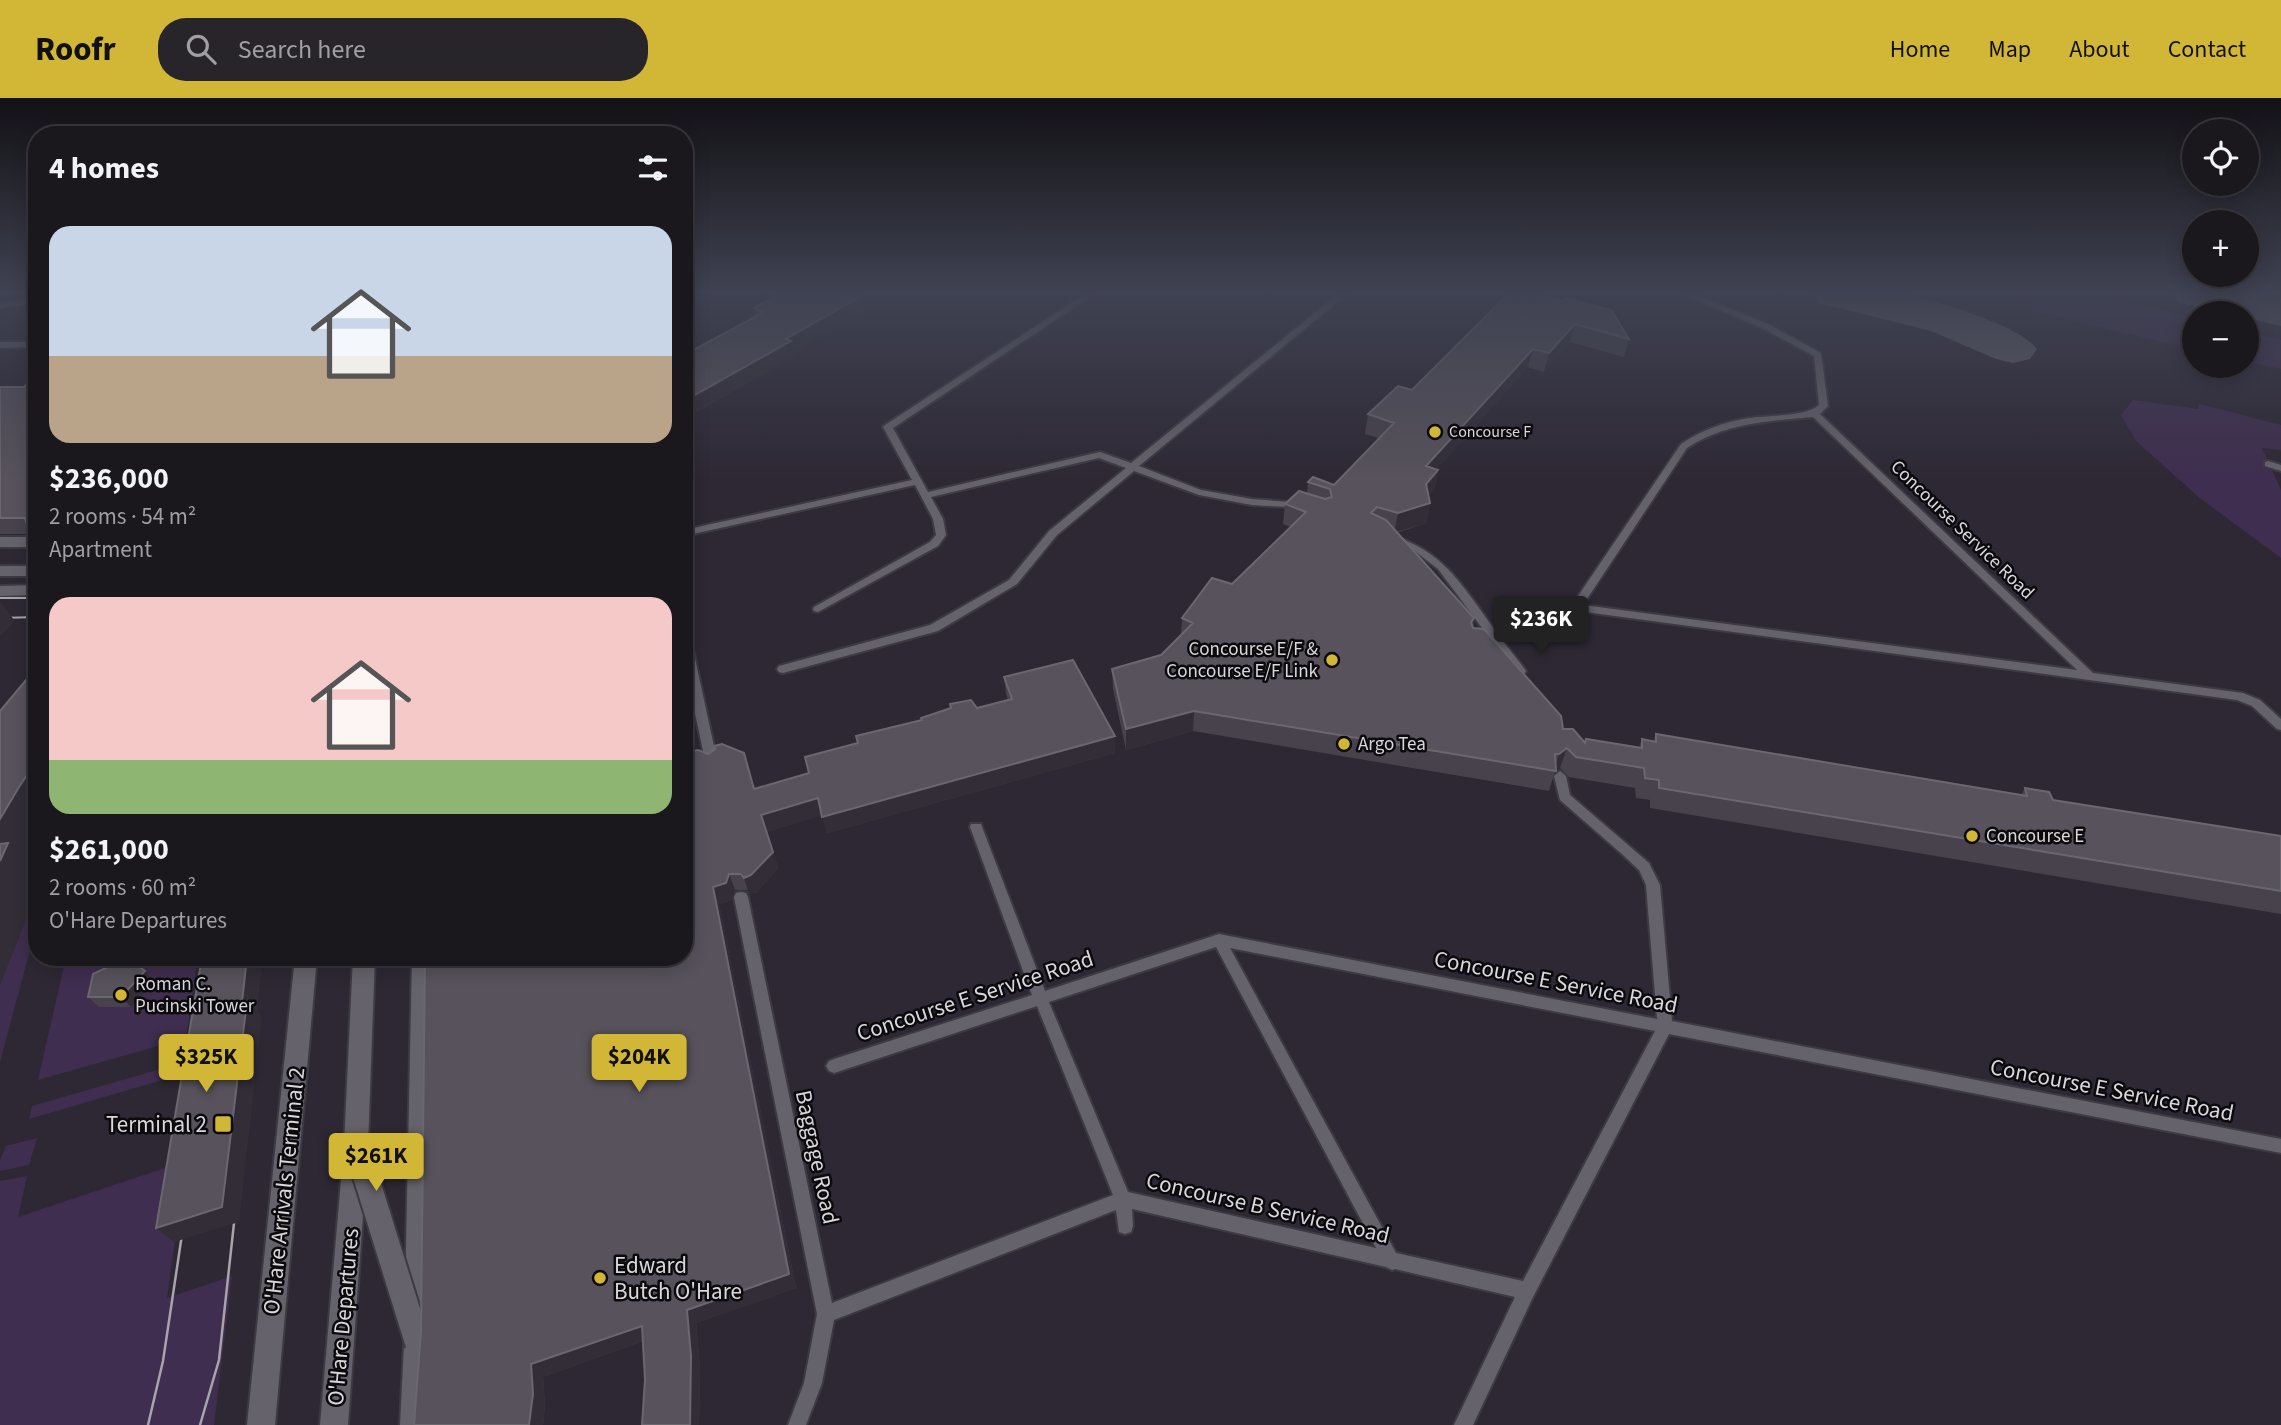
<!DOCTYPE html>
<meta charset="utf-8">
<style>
body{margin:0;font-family:"Source Sans 3",sans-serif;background:#27242a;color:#f1f3f6;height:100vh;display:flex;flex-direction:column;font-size:26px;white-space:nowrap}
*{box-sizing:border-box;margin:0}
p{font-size:23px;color:#9f9fa4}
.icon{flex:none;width:38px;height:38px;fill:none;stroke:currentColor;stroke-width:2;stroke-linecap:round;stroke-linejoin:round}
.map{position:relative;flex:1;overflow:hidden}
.drawer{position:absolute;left:28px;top:28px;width:665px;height:840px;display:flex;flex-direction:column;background:#1a171d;border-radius:28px;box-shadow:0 4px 18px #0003,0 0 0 2px #38363b}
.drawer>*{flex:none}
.fabs{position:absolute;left:2182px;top:21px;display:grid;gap:14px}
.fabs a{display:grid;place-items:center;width:77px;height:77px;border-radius:50%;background:#1a171d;box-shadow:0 4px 18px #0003,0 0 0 2px #38363b;font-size:35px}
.price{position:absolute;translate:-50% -60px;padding:0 16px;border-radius:7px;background:#d2b736;color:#111;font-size:23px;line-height:46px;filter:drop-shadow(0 2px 4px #0008)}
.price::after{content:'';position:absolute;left:50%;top:42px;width:21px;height:16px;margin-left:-10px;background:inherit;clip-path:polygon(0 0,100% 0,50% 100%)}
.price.current{background:#222;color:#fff}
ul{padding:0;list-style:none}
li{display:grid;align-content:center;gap:14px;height:371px;padding:0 21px}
li span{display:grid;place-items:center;height:217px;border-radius:21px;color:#555}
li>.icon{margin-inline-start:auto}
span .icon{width:126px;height:126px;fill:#fffc;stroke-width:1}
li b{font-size:30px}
h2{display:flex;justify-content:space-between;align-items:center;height:84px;padding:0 21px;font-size:30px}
header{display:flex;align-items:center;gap:42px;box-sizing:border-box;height:98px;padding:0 35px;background:#d2b736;color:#111}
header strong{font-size:33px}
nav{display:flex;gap:38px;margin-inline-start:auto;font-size:24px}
.search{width:490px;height:63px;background:#27242a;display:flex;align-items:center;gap:18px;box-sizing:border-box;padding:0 24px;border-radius:28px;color:#9f9fa4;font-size:26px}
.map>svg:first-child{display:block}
.built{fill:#2e2834;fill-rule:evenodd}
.green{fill:#3f2e4f}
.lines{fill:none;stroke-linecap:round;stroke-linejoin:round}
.taxiway{fill:#656269;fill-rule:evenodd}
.service-casing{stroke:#3d3a41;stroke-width:4}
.minor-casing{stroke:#3d3a41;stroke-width:4}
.service{fill:#66626b;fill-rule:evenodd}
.minor{fill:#66626b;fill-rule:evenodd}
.tram-far1{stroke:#a7a5ab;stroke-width:2}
.tram{stroke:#a7a5ab;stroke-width:2.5}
.minor-bridge-casing{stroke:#3d3a41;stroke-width:29;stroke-linecap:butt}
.minor-bridge{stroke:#66626b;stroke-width:25}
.wall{fill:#47424b}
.shaded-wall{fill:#322d36}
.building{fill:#57525b;stroke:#6b676f;stroke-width:2}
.poi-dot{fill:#d2b736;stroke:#0c0a0d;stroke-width:2.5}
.labels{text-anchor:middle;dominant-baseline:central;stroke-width:5;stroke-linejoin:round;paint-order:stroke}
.far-poi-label{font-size:16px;fill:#d9d7dc;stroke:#0c0a0d;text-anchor:start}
.street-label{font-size:19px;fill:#d9d7dc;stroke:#0c0a0d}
.poi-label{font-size:19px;fill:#d9d7dc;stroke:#0c0a0d;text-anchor:start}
.near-street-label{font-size:23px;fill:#d9d7dc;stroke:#0c0a0d}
.near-poi-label{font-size:23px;fill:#d9d7dc;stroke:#0c0a0d;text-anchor:end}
</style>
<header>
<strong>Roofr</strong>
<div class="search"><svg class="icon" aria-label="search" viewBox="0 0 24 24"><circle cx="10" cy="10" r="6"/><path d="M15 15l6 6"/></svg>Search here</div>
<nav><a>Home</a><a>Map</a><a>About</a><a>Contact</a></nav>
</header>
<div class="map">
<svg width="2281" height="1327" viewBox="0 0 2281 1327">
<rect width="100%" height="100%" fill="#231f27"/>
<path class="built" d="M 0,195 L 37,195 L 37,859 L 684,859 L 684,195 L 2281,195 L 2281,1327 L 0,1327 ZM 2194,215 L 2247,215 L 2247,268 L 2194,268 Z"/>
<path class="green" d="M 2033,195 C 2089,195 2141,207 2194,220 L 2194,251 L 2035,214 L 2024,200 Z
M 2247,233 L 2281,242 L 2281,271 L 2247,264 Z
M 2133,302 L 2198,311 L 2199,306 L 2281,327 L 2281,352 L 2262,350 L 2281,392 L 2281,460 L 2201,401 L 2136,343 L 2121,317 Z
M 35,796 L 37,826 L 0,964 L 0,886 Z
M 66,859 L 198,859 L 186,940 L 38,982 Z
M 185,964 L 183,976 L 29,1021 L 32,1008 Z
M 37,1040 L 29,1067 L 0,1073 L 0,1063 L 6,1048 Z
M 186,1063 L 167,1200 L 232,1178 L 214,1327 L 0,1327 L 0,1083 L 27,1078 L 18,1119 Z"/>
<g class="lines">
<path class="taxiway" d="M 1813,195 C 1839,195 1867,193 1894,195 C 1924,198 2021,227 2037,251 L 2030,261 L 2013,265 L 1996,261 L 1931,233 L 1819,205 Z
M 2173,195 L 2257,195 L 2281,200 L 2281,228 L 2247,220 L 2247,215 L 2225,215 L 2179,205 Z"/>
<g class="service-casing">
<path id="service" d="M 1087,195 L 1096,195 L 893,330 L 928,394 L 1100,354 L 1131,365 L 1339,195 L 1348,195 L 1139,368 L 1201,392 L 1252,401 L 1302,405 L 1307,408 L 1305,410 L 1252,407 L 1199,397 L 1134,373 L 1057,437 L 1017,486 L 938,533 L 783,575 L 779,574 L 777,571 L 779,568 L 930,527 L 1009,482 L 1049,433 L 1126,370 L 1099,360 L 931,399 L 943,421 L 946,437 L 938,448 L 818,514 L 814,513 L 813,511 L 814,509 L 930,444 L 936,437 L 933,421 L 915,387 L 684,438 L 684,432 L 912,382 L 883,329 L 885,327 Z
M 1680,195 L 1691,195 L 1768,226 L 1821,255 L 1828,308 L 1820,316 L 2093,575 L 2243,595 L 2260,602 L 2281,621 L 2281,632 L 2277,631 L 2252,608 L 2237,602 L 1578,513 L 1567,523 L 1502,542 L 1524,570 L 1526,573 L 1524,576 L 1516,576 L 1493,544 L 1477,549 L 1473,548 L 1471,545 L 1473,542 L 1488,538 L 1438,471 L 1416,454 L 1388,442 L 1388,438 C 1396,437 1402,441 1409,444 C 1450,461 1472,502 1498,536 L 1559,519 L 1572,507 L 1681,346 C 1702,332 1724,324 1749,320 C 1768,317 1806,319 1819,307 L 1814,258 L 1762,230 ZM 1813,319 L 2077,572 L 1583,507 L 1687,350 C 1725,325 1769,323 1813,319 Z
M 37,200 L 37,204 L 0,210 L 0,206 Z
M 0,244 L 37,244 L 37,249 L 0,250 Z
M 2268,363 L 2281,367 L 2281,373 L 2265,368 L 2265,364 Z
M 684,533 L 690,537 L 718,667 L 712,671 L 706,667 L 684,564 Z
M 1560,673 L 1566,678 L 1570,697 L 1649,765 L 1660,787 L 1672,923 L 2281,1041 L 2281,1055 L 1669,936 L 1533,1199 L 1473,1327 L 1454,1327 L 1515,1199 L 1395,1171 L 1392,1172 L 1386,1169 L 1132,1111 L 1133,1128 L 1131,1134 L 1125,1136 L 1119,1134 L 1116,1112 L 834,1222 L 822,1285 L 806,1327 L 788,1327 L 804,1285 L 817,1216 L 734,799 L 736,795 L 741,794 L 746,795 L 748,799 L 832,1205 L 1113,1097 L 1037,908 L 834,975 L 829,973 L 826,968 L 829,963 L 834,961 L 1032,897 L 970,729 L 971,726 L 981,726 L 982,729 L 1045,893 L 1219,836 L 1657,921 L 1646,787 L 1639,772 L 1623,757 L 1560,702 L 1554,678 ZM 1216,849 L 1376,1150 L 1128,1094 L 1049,904 ZM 1230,850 L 1655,933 L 1523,1183 L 1396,1155 Z"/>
</g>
<g class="minor-casing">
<path id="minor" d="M 0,439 L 37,439 L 37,449 L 0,449 Z
M 0,468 L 37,468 L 37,478 L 0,478 Z
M 37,487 L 37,497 L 0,498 L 0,488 Z
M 295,859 L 317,859 L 275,1327 L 247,1327 Z
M 353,859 L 375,859 L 368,1047 L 348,1327 L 320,1327 L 344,1047 Z
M 412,859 L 434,859 L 432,1246 L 428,1327 L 400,1327 L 404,1246 Z"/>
</g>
<use href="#service" class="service"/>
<use href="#minor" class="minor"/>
<path class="tram-far1" d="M 0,500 L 37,500
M 0,520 L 37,519"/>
<path class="tram" d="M 148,1327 L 163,1263 L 184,1123
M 200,1327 L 219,1262 L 236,1107"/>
<g class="minor-bridge-casing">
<path id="minor-bridge" d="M 356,1047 L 418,1246"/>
</g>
<use href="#minor-bridge" class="minor-bridge"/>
</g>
<path class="wall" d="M 782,195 L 895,195 L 794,253 L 795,258 L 684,321 L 684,257 L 755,219 L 753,210 Z
M 1534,197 L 1629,241 L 1624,259 L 1570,244 L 1544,274 L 1528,269 L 1436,372 L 1438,372 L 1434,392 L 1428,398 L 1430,405 L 1426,425 L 1397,435 L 1474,520 L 1473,530 L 1563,631 L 1585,644 L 1639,650 L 1642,641 L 1653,643 L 1656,636 L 2021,697 L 2025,690 L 2053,702 L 2281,738 L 2281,816 L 1650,710 L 1650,702 L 1636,700 L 1635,690 L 1569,679 L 1560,670 L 1555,674 L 1549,693 L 1193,633 L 1126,652 L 1113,591 L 1112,571 L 1161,557 L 1181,537 L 1182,520 L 1232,486 L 1291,429 L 1283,426 L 1285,406 L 1307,395 L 1308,384 L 1334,387 L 1379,340 L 1365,336 L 1368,316 L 1412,292 Z
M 37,277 L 37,438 L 35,436 L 0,436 L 0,289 L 24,289 Z
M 1004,579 L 1115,638 L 1115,655 L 827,735 L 822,717 L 766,734 L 778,770 L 757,794 L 749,796 L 747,792 L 735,792 L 732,802 L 719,806 L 796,1190 L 696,1225 L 700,1270 L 699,1327 L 642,1327 L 645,1282 L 643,1243 L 543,1279 L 545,1308 L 543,1327 L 414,1327 L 421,1233 L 689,654 L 755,691 L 809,675 L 857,645 L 977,610 L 1008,602 L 1006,596 Z
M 145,873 L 155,883 L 131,909 L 99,909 L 88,899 Z"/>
<path class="shaded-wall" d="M 867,195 L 895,195 L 794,253 L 795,258 L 684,321 L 684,303 L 786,241 Z
M 1575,226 L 1570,244 L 1544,274 L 1549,255 Z
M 1533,251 L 1528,269 L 1422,388 L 1426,368 Z
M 1438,372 L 1434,392 L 1422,406 L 1426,386 Z
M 1430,405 L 1426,425 L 1394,435 L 1398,415 Z
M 0,504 L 15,523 L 0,538 Z
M 1194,613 L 1193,633 L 1126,652 L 1126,631 Z
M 684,629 L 692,672 L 686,655 L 684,644 Z
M 1115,638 L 1115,655 L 827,735 L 822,719 Z
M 1567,650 L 1560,670 L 1555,674 L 1556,673 L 1554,672 L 1559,656 Z
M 37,662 L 37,752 L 29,766 L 37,774 L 37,794 L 0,887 L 0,721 L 19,689 Z
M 818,700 L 823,717 L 766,734 L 778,770 L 757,794 L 749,796 L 744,780 L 761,717 Z
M 729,776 L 735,792 L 732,802 L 719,806 L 796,1190 L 696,1225 L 700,1270 L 699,1327 L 690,1327 L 687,1212 L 713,789 Z
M 247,859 L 289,859 L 262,867 L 257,913 L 262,919 L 239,1124 L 174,1144 L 156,1130 L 242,904 Z
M 145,873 L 155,883 L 131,909 L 121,899 Z
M 642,1228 L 651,1240 L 543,1279 L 545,1308 L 543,1327 L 529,1327 L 531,1266 Z"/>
<path class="building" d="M 782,195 L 867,195 L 786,241 L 791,243 L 684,303 L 684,257 L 764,214 L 753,210 Z
M 1509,195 L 1532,195 L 1534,197 L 1562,203 L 1565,200 L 1611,212 L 1629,241 L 1575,226 L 1549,255 L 1533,251 L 1426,368 L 1438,372 L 1426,386 L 1430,405 L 1398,415 L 1377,409 L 1371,415 L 1386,422 L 1474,520 L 1471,524 L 1473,530 L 1484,531 L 1561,618 L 1563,631 L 1573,631 L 1585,645 L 1586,641 L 1642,650 L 1642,641 L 1656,644 L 1656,636 L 2027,698 L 2025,690 L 2049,694 L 2053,702 L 2281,738 L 2281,793 L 1659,690 L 1659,682 L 1645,680 L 1644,670 L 1576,659 L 1567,650 L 1559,656 L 1555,656 L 1556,673 L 1194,613 L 1126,631 L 1112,571 L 1161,557 L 1193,525 L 1182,520 L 1212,480 L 1232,486 L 1306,414 L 1285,406 L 1299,393 L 1325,401 L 1332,399 L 1330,391 L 1308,384 L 1313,379 L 1334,387 L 1394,325 L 1368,316 L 1398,288 L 1412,292 Z
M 37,277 L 37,426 L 27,426 L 25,420 L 0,420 L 0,289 L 24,289 Z
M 1073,562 L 1115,638 L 822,719 L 818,700 L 761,717 L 773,754 L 751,777 L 744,780 L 741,776 L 729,776 L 726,785 L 713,789 L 789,1176 L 687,1212 L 691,1258 L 690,1327 L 642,1327 L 645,1282 L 642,1228 L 531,1266 L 533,1296 L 529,1327 L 414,1327 L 421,1233 L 425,859 L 684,859 L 684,644 L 686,655 L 698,652 L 708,656 L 715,651 L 714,648 L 722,646 L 744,655 L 754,691 L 809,675 L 805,659 L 858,645 L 856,638 L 922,622 L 921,620 L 951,610 L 950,606 L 971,602 L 977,610 L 1012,601 L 1004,579 Z
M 37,569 L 37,662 L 19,689 L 0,721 L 0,613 Z
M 8,745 L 0,763 L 0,746 Z
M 202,859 L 247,859 L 242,904 L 247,903 L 222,1109 L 156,1130 Z
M 127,860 L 145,873 L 121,899 L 88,899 L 93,876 Z"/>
<linearGradient id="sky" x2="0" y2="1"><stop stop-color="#131115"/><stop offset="0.51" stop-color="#3f4252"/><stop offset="1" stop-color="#3f4252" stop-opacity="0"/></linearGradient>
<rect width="2281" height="381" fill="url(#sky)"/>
<g class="poi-dot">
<circle cx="1435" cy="334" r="7"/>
<circle cx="1332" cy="562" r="7"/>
<circle cx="1344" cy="646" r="7"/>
<circle cx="1972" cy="738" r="7"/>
<circle cx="121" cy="897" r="7"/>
<rect x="214" y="1017" width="18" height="18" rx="3.5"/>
<circle cx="600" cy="1180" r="7"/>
</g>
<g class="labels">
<g class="far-poi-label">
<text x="1449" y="334">Concourse F</text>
</g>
<g class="street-label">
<text transform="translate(1962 432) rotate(44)">Concourse Service Road</text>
</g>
<g class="poi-label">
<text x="1318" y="551" text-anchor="end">Concourse E/F &amp;<tspan x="1318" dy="22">Concourse E/F Link</tspan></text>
<text x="1358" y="646">Argo Tea</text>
<text x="1986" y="738">Concourse E</text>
<text x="135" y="886">Roman C.<tspan x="135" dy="22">Pucinski Tower</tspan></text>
</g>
<g class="near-street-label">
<text transform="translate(1556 884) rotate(11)">Concourse E Service Road</text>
<text transform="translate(975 898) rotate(-18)">Concourse E Service Road</text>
<text transform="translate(2112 992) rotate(11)">Concourse E Service Road</text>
<text transform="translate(817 1059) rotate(78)">Baggage Road</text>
<text transform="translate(284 1093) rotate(-84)">O'Hare Arrivals Terminal 2</text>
<text transform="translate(1268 1110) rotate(13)">Concourse B Service Road</text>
<text transform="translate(343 1219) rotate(-85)">O'Hare Departures</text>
</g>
<g class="near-poi-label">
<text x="207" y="1026">Terminal 2</text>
<text x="614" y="1167" text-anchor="start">Edward<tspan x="614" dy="26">Butch O'Hare</tspan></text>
</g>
</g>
</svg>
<div class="fabs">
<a><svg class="icon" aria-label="locate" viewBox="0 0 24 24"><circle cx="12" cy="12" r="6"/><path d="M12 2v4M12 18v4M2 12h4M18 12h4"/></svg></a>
<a>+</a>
<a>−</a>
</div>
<b class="price current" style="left:1541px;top:558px">$236K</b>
<b class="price" style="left:206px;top:996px">$325K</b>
<b class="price" style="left:639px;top:996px">$204K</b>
<b class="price" style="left:376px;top:1095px">$261K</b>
<section class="drawer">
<h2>4 homes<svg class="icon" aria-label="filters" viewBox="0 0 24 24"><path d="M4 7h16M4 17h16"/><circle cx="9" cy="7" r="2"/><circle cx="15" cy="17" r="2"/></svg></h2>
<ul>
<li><span style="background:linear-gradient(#c9d6e8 60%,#b9a48a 0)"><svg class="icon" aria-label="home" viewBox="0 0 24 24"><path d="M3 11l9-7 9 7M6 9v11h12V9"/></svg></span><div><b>$236,000</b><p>2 rooms · 54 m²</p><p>Apartment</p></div></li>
<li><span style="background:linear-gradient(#f6c9c9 75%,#8fb573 0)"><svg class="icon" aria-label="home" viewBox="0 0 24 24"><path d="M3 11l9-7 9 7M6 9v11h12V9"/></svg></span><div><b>$261,000</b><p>2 rooms · 60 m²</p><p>O'Hare Departures</p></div></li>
</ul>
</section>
</div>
